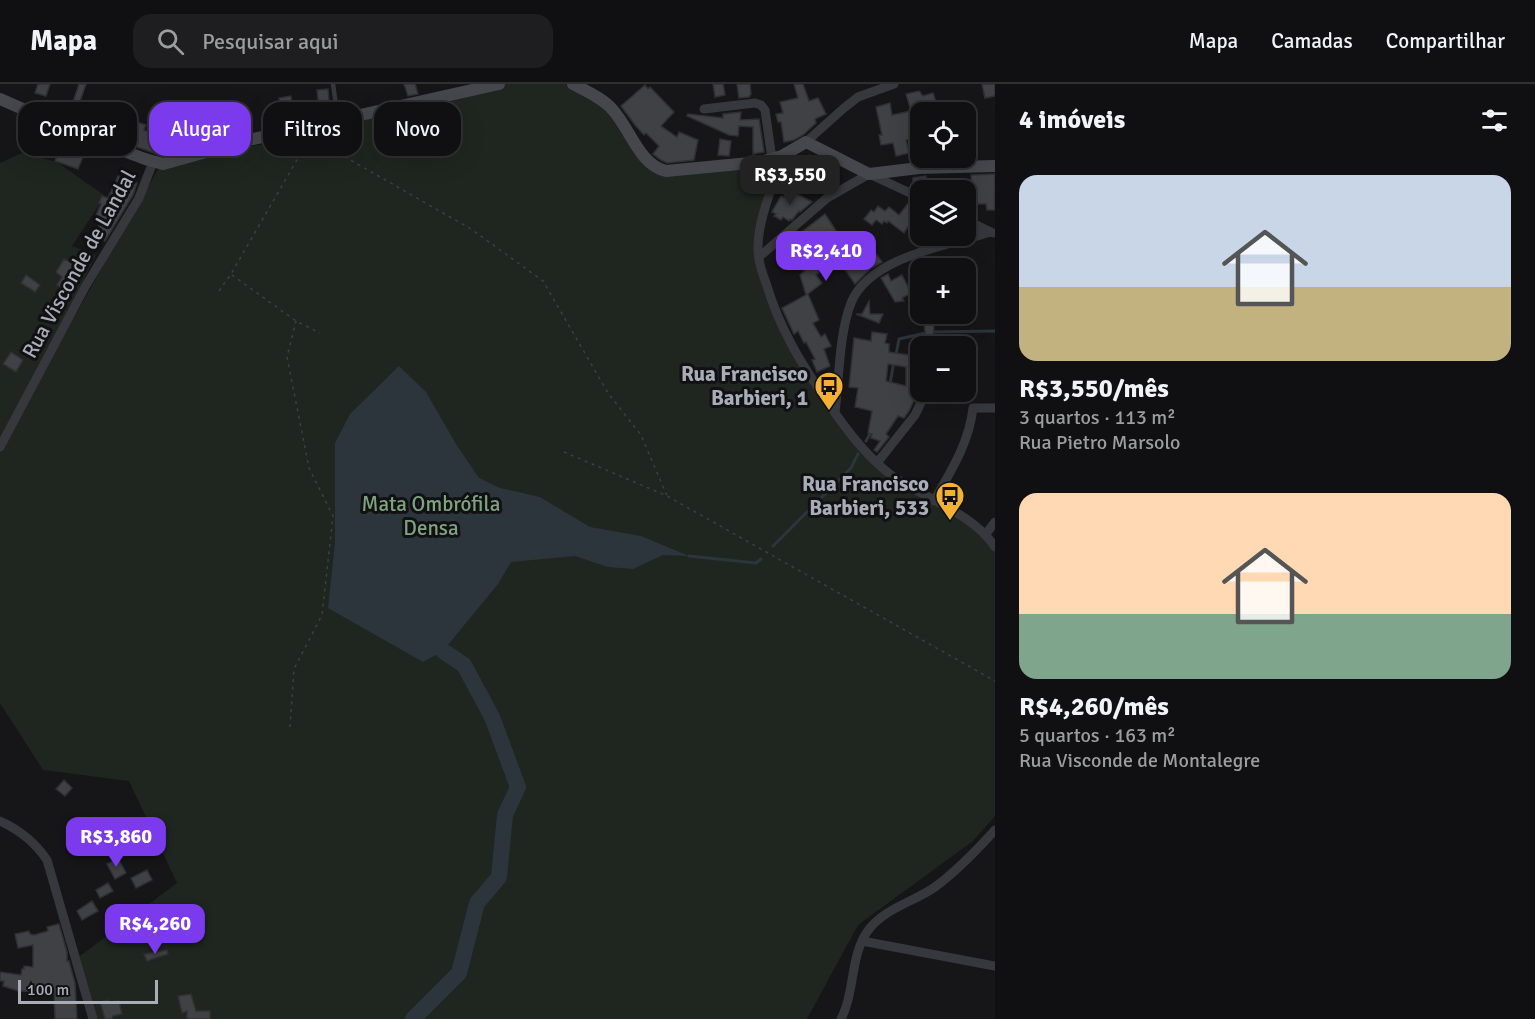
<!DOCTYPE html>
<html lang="pt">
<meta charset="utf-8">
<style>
body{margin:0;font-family:Signika,sans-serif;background:#1e1e20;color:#f1f3f6;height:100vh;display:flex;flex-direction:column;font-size:22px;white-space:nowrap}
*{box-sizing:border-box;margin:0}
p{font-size:20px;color:#9c9d9f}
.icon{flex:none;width:33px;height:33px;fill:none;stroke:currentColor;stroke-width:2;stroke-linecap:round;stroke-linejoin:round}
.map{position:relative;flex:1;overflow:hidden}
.details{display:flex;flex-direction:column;background:#101012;width:540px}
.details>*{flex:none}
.hud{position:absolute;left:18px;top:18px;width:570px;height:54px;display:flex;gap:12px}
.controls{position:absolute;left:910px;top:18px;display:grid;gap:12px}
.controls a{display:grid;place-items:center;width:66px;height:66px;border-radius:12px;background:#101012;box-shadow:0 6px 24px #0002,0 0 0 2px #303032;font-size:30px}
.scale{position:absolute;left:18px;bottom:15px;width:140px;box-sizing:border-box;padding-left:6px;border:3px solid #a8adb8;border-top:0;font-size:16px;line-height:21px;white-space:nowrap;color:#a8adb8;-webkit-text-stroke:4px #111113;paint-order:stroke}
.price{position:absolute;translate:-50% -51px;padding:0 14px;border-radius:12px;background:#7c3aed;color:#fff;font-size:20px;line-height:39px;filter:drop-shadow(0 2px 3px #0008)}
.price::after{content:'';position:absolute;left:50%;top:36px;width:18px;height:14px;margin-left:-9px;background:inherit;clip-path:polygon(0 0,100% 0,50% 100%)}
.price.on{background:#222;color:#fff}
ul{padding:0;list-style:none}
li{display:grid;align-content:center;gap:12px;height:318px;padding:0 24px}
li span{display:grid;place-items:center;height:186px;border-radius:18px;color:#555}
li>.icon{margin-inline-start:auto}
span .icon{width:108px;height:108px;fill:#fffc;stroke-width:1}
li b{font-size:26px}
h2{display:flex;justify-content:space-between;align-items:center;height:72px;padding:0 24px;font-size:26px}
.pill{padding:0 21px;border-radius:18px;background:#101012;box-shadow:0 6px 24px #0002,0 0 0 2px #303032;font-size:21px;line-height:54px}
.pill.on{background:#7c3aed;color:#fff}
header{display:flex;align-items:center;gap:36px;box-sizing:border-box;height:84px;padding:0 30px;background:#101012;border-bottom:2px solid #303032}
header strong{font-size:28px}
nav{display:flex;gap:33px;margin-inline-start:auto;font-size:21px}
.search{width:420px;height:54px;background:#1e1e20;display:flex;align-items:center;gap:15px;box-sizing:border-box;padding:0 21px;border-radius:18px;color:#9c9d9f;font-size:22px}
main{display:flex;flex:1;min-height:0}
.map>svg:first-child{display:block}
.green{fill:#1e261f}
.water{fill:#2c353c}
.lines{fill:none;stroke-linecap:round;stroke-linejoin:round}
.stream{stroke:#2c353c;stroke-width:3}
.river{stroke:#2c353c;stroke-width:16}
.building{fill:#404145;stroke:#303034;stroke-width:1.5;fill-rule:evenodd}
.path{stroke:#3d3f44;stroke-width:1.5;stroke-dasharray:3 4.5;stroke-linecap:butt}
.lane{stroke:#37383d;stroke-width:4.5}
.street{stroke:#37383d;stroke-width:9}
.secondary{stroke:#45474d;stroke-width:12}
.labels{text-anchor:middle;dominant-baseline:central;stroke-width:6;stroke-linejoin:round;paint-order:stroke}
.street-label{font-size:21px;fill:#a8adb8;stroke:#111113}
.poi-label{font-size:21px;font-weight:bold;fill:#a8adb8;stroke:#111113;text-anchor:end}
.park-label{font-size:21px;fill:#7fa381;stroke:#111113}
</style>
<header>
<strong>Mapa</strong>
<div class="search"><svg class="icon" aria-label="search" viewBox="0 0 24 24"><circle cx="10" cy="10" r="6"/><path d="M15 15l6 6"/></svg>Pesquisar aqui</div>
<nav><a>Mapa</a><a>Camadas</a><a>Compartilhar</a></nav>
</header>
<main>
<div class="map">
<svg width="995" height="935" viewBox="0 0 995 935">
<rect width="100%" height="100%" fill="#161618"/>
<path class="green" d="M 498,0 L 566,0 L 614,28 L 655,89 L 782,74 L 758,171 L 771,218 L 815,301 L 880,382 L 958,431 L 995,464 L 995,732 L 973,757 L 858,841 L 807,935 L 97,935 L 76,875 L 177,799 L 129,697 L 43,686 L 0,619 L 0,364 L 162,78 L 281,57 Z
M 22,69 L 57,78 L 105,112 L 72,162 L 96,171 L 0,362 L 0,79 Z"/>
<path class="water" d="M 399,282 L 426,308 L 456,360 L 479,394 L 500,404 L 540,413 L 590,443 L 641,452 L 689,472 L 663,471 L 633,485 L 608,483 L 575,472 L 511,478 L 498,500 L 443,567 L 423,578 L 328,524 L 335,459 L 335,359 L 350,330 Z"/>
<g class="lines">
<path class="stream" d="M 896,271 L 899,255 L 930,248 L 995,247
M 890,300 L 894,277
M 866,357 L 871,348
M 773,462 L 851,384 L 858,370
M 689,472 L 756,479 L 761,475"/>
<path class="river" d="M 413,935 L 459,889 L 477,819 L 499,793 L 505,731 L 518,703 L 492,633 L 464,581 L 443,567"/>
</g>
<path class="building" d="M 38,0 L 50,0 L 46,12 L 35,9 Z
M 79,0 L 86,0 L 78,23 L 72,21 Z
M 404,0 L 415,0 L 418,10 L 408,12 Z
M 713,0 L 723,0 L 725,11 L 715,13 Z
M 737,0 L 750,0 L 751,10 L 749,13 L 739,14 Z
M 794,0 L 803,0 L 809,17 L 818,14 L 826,30 L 815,35 L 816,39 L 803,51 L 794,56 L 784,58 L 781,38 L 778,38 L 776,30 L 783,29 L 780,18 L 798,14 Z
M 982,0 L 995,0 L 995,12 L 985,14 Z
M 645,1 L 648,5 L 650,3 L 674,28 L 661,42 L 677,53 L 679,48 L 698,56 L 694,76 L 667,79 L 661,76 L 653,70 L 659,62 L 646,49 L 644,51 L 635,41 L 621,22 Z
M 328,5 L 330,29 L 320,32 L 317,6 Z
M 919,7 L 923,12 L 933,9 L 937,21 L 957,18 L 960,28 L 931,28 L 930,24 L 916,28 L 921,52 L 906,56 L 909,69 L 896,72 L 893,59 L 881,61 L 879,51 L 882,51 L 876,23 L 890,19 L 892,31 L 911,27 L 906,10 Z
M 291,12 L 293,32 L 281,33 L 279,14 Z
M 103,21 L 127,29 L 125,34 L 146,41 L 144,46 L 154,51 L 175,31 L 187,43 L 185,23 L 197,23 L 198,46 L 183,49 L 190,60 L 182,64 L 176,54 L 169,67 L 166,64 L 160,70 L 157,70 L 128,60 L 130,53 L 108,44 L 105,51 L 97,48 L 99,43 L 95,42 Z
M 741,28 L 740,36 L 759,35 L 764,68 L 753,70 L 753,43 L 739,42 L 738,52 L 729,51 L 687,32 L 688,30 L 723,34 L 723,30 Z
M 720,55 L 731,57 L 729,72 L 718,71 Z
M 68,64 L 84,70 L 78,85 L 55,77 L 59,66 L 66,69 Z
M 809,71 L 817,74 L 817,77 L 822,78 L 809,100 L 800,95 L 797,100 L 785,94 L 796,75 L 806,81 Z
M 995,90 L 995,126 L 987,126 L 986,120 L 972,120 L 971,91 Z
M 118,92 L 137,99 L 133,111 L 105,157 L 98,154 L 100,147 L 98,145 L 100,139 L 94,136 L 101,120 L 99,119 L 102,112 L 108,114 Z
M 926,92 L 926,106 L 913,101 L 913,94 Z
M 788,105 L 812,118 L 800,128 L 799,127 L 792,136 L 790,135 L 789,137 L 783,133 L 781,136 L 774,132 L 776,130 L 772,128 L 781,112 L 784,113 Z
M 910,117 L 921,122 L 921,145 L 911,138 L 904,149 L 888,137 L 887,139 L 884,137 L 882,140 L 876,136 L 872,141 L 864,135 L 871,126 L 874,128 L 878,122 L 885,127 L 889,123 L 899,131 Z
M 825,130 L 848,165 L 864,153 L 882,178 L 870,185 L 855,200 L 837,174 L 816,191 L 822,199 L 808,210 L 819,236 L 813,239 L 821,253 L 825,250 L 831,262 L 824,265 L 830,282 L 817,288 L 812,276 L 815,275 L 806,258 L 804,259 L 798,247 L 794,250 L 782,224 L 806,211 L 800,191 L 819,173 L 803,147 Z
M 64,175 L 74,180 L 71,186 L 78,191 L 77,193 L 79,194 L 70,208 L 57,201 L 62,193 L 56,188 Z
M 888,190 L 891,197 L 902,191 L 911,209 L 902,214 L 904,217 L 895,218 L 881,194 Z
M 26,191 L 40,201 L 35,208 L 21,199 Z
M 869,217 L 870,230 L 883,230 L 879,239 L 856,230 L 862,230 Z
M 933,235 L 934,246 L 931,262 L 926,262 L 924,236 Z
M 872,248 L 887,250 L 885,259 L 889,260 L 889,268 L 915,272 L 916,300 L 921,301 L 909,327 L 904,334 L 898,332 L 886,350 L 889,353 L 877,368 L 874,366 L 880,357 L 871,354 L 872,350 L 868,349 L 872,327 L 855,323 L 858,304 L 849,303 L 854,254 L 871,257 ZM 888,280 L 906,283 L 906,302 L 886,297 Z
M 11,268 L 23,276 L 16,288 L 3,280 Z
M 64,696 L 72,704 L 65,712 L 56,705 Z
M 118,774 L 126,789 L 115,795 L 107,780 Z
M 147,786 L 152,796 L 136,804 L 131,794 Z
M 108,799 L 113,807 L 100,814 L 96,806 Z
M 92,817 L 98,827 L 82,836 L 77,827 Z
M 59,840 L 67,868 L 67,877 L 69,877 L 75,899 L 77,935 L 55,935 L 54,908 L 18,907 L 3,902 L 4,897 L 0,897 L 0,888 L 21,891 L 22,885 L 24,885 L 24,882 L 33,883 L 33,861 L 18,864 L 15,850 L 29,847 L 30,850 L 34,851 L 48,847 L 47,843 Z
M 167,866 L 168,870 L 147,877 L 144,870 Z
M 191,910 L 196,927 L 210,927 L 210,935 L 187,935 L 187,927 L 182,929 L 178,912 Z
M 108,916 L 109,918 L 119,917 L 122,930 L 113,932 L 112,935 L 105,935 L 100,918 Z"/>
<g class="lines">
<path class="path" d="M 312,54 L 471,145 L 543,197 L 608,309 L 641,351 L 667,412
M 232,191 L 296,237 L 320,249
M 219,207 L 231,190 L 309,55
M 564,368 L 667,412 L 995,597
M 290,643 L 294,585 L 322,531 L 333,432 L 309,384 L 287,273 L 296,237"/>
<path class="lane" d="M 333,0 L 338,36"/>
<path class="street" d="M 704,25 L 755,19 L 761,21 L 765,26 L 772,75
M 806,58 L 844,24 L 858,13 L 894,0
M 782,72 C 774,102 758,132 758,164 C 758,175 762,189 766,199 C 780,246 801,279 828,319 C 846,345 866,372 891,391 C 922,413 974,430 995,463
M 966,136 L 993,149
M 759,173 L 827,114 L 869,90 L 921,114
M 835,329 C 839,297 839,249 851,219 C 869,173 949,161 991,148
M 0,363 L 85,203 L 139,114 L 153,78
M 877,379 L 915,331 L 926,308
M 934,417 C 951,387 969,359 973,324 L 995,324
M 985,451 L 995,438
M 0,737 C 20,746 35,758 47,776 L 93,935
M 862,857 L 995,882
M 841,935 C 855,908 850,873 867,848 C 882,825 914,818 935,803 C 958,786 976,767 995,746"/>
<path class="secondary" d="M 573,0 C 586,7 602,14 612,25 C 630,44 639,81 666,87 L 760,78 L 782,72 L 806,58 L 869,90 L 919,84 L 995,82
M 0,15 L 87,53 L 145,75 L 163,80 L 249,56 L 499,0"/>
</g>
<defs>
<g id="bus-pin" transform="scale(1.5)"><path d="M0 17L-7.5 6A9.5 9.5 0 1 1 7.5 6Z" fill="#f2b134" stroke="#111113"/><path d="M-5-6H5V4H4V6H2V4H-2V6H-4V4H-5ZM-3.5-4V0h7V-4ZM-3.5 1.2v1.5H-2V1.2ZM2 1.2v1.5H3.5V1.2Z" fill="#111"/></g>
</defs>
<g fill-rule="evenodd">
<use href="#bus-pin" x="829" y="302"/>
<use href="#bus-pin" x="950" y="412"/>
</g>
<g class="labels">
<g class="street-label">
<text transform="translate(79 180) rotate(-61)">Rua Visconde de Landal</text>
</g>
<g class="poi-label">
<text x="808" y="290">Rua Francisco<tspan x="808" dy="24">Barbieri, 1</tspan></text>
<text x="929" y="400">Rua Francisco<tspan x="929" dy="24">Barbieri, 533</tspan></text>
</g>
<g class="park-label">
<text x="431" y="420">Mata Ombrófila<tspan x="431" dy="24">Densa</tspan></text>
</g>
</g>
</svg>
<div class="controls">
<a><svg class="icon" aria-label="locate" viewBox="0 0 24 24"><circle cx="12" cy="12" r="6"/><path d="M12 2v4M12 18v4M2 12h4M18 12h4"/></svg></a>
<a><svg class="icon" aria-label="layers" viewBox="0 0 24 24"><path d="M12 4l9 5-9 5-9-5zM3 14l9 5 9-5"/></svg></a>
<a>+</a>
<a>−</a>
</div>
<div class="scale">100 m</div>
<b class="price on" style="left:790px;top:122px">R$3,550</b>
<b class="price" style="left:826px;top:198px">R$2,410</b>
<b class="price" style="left:116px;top:784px">R$3,860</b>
<b class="price" style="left:155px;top:871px">R$4,260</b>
<div class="hud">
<a class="pill">Comprar</a>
<a class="pill on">Alugar</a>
<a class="pill">Filtros</a>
<a class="pill">Novo</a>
</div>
</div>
<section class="details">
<h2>4 imóveis<svg class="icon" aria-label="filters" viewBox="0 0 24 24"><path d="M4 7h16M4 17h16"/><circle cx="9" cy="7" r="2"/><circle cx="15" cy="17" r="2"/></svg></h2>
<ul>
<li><span style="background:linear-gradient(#c9d6e8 60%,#c2b280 0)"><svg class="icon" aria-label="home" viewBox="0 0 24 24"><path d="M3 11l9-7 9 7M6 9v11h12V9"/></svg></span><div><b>R$3,550/mês</b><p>3 quartos · 113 m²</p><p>Rua Pietro Marsolo</p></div></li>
<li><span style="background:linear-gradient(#ffd9b3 65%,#7fa58c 0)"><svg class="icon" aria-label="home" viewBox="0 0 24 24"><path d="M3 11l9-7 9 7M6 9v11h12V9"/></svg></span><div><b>R$4,260/mês</b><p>5 quartos · 163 m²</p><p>Rua Visconde de Montalegre</p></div></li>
</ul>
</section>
</main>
